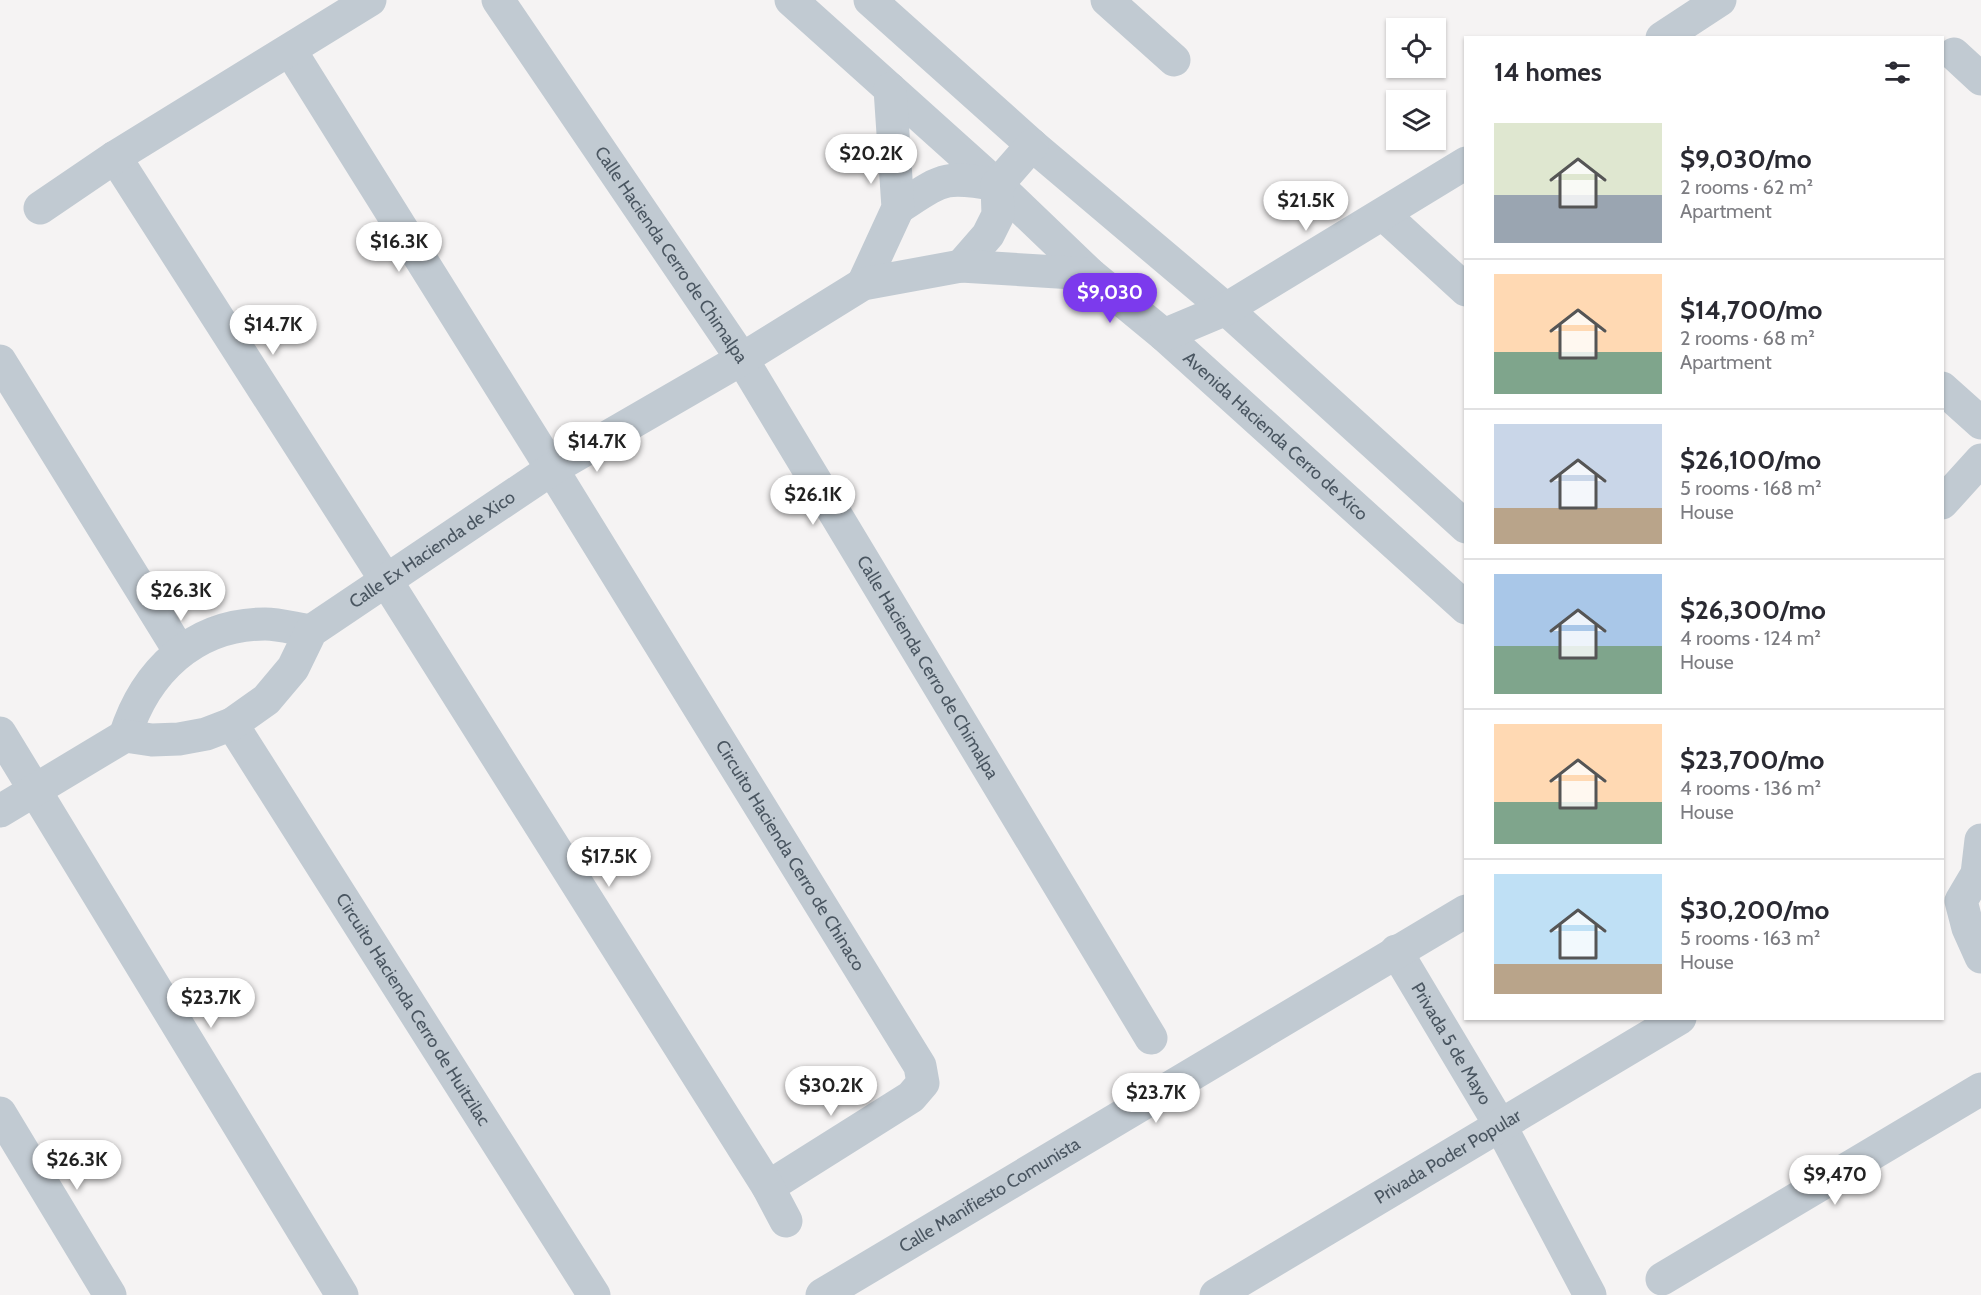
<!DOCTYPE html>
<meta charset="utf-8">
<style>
body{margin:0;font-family:Cabin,sans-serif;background:#f2f2f3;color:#2b2b33;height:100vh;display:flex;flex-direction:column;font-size:22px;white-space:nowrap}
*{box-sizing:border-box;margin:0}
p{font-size:20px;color:#7c7c81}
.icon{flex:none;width:33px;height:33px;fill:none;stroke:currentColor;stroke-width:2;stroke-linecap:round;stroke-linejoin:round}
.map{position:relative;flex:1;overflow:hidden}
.drawer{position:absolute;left:1464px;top:36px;width:480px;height:984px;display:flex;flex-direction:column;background:#fff;border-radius:0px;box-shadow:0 2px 4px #0004}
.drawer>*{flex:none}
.buttons{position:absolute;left:1386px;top:18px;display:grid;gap:12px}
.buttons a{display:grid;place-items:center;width:60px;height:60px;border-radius:0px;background:#fff;box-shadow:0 2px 4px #0004;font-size:30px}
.price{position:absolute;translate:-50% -51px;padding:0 14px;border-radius:21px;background:#fff;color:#222;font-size:20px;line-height:39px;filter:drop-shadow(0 2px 3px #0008)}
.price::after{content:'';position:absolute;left:50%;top:36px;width:18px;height:14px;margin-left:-9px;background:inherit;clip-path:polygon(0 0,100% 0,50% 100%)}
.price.selected{background:#7c3aed;color:#fff}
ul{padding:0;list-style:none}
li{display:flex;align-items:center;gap:18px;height:150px;padding:0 30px}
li+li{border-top:2px solid #e1e1e2}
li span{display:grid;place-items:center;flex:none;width:168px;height:120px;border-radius:0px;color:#555}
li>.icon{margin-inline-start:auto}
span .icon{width:72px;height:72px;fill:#fffc;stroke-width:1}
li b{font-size:26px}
h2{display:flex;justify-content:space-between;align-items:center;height:72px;padding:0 30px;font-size:26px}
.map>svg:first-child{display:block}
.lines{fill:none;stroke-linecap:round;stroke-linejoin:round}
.minor{stroke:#c1cad2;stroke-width:33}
.labels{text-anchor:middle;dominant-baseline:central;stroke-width:4.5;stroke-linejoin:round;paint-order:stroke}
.street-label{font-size:18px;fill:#4a5661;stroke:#fff}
</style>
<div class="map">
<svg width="1981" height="1295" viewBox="0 0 1981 1295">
<rect width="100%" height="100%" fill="#f5f3f3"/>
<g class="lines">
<g class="minor">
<path id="s1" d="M 498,0 L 742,359 L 1151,1038"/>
<path id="s2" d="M 791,0 L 997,185 L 1090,274 L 1164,335 L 1466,608"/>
<path d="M 870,0 L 1032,145 L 1226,309 L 1466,527"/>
<path d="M 1107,0 L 1174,60"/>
<path d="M 1662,38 L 1720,0"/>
<path id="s3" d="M 290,50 L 552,469 L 920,1066 L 923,1083 L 911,1097 L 768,1187"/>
<path d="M 1954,54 L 1981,79"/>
<path d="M 115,157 L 387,582 L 768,1187 L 786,1221"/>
<path d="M 40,208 L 115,157 L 370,0"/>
<path d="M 898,208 C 943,179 943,175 997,185"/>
<path d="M 1384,215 L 1466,290"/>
<path d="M 961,266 L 988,235 L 998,215 L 997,185 L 1032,145"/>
<path d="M 863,284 L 898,208 L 890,89"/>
<path d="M 1164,335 L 1226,309 L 1466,163"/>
<path d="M 0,361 L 180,652"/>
<path d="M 1942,388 L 1981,423"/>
<path d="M 1942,503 L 1981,460"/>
<path id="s4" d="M 232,724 L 594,1295"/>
<path d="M 0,733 L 342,1295"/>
<path d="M 125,736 C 145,672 194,624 265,624 C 280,624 296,629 311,631"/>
<path id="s5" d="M 0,811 L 125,736 L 152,740 L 179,739 L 206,734 L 232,724 L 266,700 L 293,668 L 311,631 L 552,469 L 742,359 L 863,284 L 961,266 L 1090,274"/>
<path d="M 1981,840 L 1977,874 L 1961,901 L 1968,928 L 1981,957"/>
<path id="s6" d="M 1396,951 L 1500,1125 L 1590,1295"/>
<path d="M 0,1113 L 110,1295"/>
<path d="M 1662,1279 L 1981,1089"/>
<path id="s7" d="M 822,1295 L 1466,911"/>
<path id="s8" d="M 1216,1295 L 1680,1018"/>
</g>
</g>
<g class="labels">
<g class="street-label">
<text stroke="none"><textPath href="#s1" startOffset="308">Calle Hacienda Cerro de Chimalpa</textPath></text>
<text stroke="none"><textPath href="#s2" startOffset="652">Avenida Hacienda Cerro de Xico</textPath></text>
<text stroke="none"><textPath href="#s5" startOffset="526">Calle Ex Hacienda de Xico</textPath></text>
<text stroke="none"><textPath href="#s1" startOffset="794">Calle Hacienda Cerro de Chimalpa</textPath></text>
<text stroke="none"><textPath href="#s3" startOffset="948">Circuito Hacienda Cerro de Chinaco</textPath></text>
<text stroke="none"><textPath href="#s4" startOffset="338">Circuito Hacienda Cerro de Huitzilac</textPath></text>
<text stroke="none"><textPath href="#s6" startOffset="108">Privada 5 de Mayo</textPath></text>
<text stroke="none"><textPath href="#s8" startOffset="270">Privada Poder Popular</textPath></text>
<text stroke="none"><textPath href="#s7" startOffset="195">Calle Manifiesto Comunista</textPath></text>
</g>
</g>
</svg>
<div class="buttons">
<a><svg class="icon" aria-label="locate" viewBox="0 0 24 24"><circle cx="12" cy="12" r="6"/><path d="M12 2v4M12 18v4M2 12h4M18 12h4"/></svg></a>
<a><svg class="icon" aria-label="layers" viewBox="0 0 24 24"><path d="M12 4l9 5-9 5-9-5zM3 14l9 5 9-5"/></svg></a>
</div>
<b class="price" style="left:871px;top:185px">$20.2K</b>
<b class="price" style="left:1306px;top:232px">$21.5K</b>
<b class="price" style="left:399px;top:273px">$16.3K</b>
<b class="price selected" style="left:1110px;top:324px">$9,030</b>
<b class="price" style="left:273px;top:356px">$14.7K</b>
<b class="price" style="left:597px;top:473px">$14.7K</b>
<b class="price" style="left:813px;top:526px">$26.1K</b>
<b class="price" style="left:181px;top:622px">$26.3K</b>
<b class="price" style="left:609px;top:888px">$17.5K</b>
<b class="price" style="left:211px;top:1029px">$23.7K</b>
<b class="price" style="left:831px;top:1117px">$30.2K</b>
<b class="price" style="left:1156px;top:1124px">$23.7K</b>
<b class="price" style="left:77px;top:1191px">$26.3K</b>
<b class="price" style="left:1835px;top:1206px">$9,470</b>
<section class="drawer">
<h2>14 homes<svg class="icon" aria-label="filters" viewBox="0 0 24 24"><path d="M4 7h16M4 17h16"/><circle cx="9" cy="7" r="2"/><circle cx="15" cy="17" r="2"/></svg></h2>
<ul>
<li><span style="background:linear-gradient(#dfe7d0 60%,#9aa5b1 0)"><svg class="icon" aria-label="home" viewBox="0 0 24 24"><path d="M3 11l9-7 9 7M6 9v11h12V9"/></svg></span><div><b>$9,030/mo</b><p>2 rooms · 62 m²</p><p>Apartment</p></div></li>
<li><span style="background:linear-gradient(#ffd9b3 65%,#7fa58c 0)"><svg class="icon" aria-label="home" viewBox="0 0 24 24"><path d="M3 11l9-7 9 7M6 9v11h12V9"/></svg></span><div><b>$14,700/mo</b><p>2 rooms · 68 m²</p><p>Apartment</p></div></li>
<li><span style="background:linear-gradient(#c9d6e8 70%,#b9a48a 0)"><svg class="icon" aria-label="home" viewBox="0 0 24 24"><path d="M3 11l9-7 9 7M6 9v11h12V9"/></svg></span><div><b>$26,100/mo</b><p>5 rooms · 168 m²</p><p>House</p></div></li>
<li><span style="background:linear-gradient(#a9c7e8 60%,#7fa58c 0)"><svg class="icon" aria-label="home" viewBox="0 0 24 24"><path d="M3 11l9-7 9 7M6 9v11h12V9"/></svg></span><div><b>$26,300/mo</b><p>4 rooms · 124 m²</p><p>House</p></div></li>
<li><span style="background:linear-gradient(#ffd9b3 65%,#7fa58c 0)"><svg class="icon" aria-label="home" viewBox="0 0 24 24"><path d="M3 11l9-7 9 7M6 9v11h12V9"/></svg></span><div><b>$23,700/mo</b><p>4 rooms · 136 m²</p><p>House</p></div></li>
<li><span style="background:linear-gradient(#bfe0f5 75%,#b9a48a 0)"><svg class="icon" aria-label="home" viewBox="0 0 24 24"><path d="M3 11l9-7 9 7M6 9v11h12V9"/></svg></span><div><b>$30,200/mo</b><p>5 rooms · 163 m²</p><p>House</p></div></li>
</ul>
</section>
</div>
